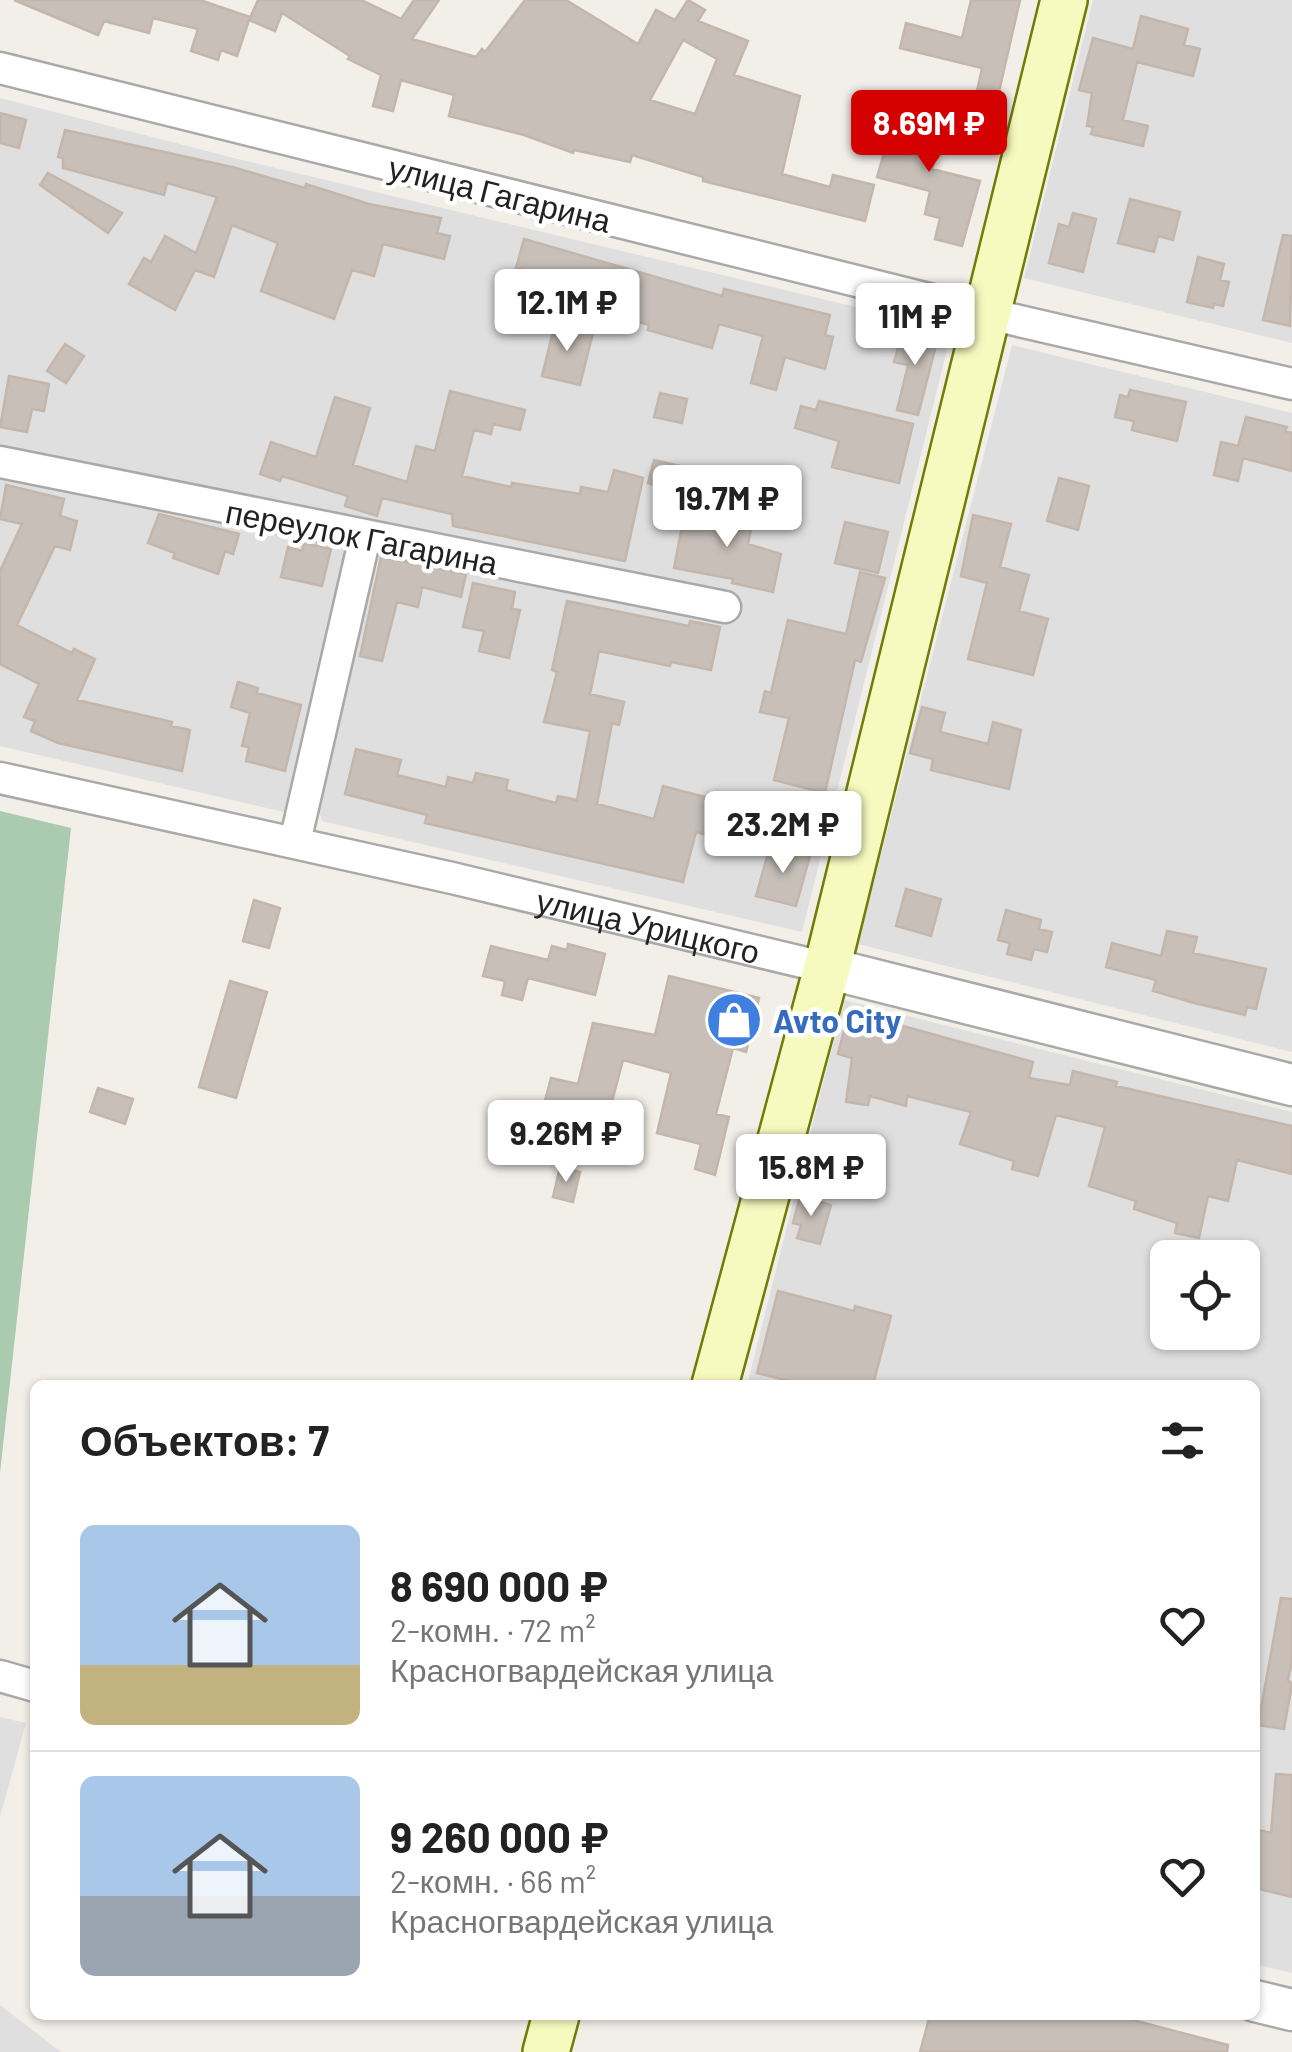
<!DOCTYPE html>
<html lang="ru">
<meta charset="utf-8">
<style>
body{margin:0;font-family:Barlow,sans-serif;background:#f2f2f2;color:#222;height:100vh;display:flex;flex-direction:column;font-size:38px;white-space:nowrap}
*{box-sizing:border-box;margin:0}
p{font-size:32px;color:#767676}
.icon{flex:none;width:55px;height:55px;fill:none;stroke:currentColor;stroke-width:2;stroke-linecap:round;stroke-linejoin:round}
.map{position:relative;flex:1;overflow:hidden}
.side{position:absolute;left:30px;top:1380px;width:1230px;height:640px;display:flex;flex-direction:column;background:#fff;border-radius:15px;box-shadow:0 2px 8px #0004}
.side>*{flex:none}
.controls{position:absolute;left:1150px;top:1240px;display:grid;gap:20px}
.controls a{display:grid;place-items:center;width:110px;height:110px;border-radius:15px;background:#fff;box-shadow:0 2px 8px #0004;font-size:50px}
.price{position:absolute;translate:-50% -85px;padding:0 22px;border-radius:10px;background:#fff;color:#222;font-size:32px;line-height:65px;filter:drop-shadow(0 2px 5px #0008)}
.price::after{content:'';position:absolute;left:50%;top:60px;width:30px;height:22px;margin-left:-15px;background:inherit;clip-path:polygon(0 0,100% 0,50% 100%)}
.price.current{background:#d40000;color:#fff}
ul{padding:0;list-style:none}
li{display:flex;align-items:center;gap:30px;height:250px;padding:0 50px}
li+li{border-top:2px solid #e0e0e0}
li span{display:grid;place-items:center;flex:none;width:280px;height:200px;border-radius:15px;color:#555}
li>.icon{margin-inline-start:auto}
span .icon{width:120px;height:120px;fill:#fffc;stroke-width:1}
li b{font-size:42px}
h2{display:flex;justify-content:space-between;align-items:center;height:120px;padding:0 50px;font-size:42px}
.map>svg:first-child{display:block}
.residential{fill:#e0dfdf;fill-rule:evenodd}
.cemetery{fill:#aacbaf}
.building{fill:#c7bfb8;stroke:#c4b6ab;stroke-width:2.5;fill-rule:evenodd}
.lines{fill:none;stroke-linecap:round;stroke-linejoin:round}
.minor-casing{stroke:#a9a9a9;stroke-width:35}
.tertiary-casing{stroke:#a9a9a9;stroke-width:45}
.secondary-casing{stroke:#707d05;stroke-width:50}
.minor{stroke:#fff;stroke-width:30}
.tertiary{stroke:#fff;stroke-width:40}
.secondary{stroke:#f7fabf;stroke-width:45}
.labels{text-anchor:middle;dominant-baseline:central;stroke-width:9;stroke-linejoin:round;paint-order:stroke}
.street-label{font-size:32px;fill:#222;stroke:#fff}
.shop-label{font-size:32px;font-weight:bold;fill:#366cbe;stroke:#fff;text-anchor:start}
</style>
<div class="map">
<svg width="1292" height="2052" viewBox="0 0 1292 2052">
<rect width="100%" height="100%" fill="#f2efe9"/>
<path class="residential" d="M 1093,0 L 1292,0 L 1292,343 L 1024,278 Z
M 0,98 L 238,159 L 952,330 L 802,932 L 322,821 L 315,798 L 376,525 L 0,446 Z
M 1012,345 L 1292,413 L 1292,1052 L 858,944 Z
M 0,473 L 346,546 L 284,812 L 0,746 Z
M 844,1000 L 1292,1112 L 1292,1973 L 1255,1964 L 1255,1385 L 747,1385 ZM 1168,1258 L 1242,1258 L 1242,1332 L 1168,1332 Z
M 0,1717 L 26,1723 L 0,1817 Z
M 0,2005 L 61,2052 L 0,2052 Z"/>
<path class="cemetery" d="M 0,811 L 71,828 L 0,1473 Z"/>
<path class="building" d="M 14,0 L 200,0 L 250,17 L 237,56 L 221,50 L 218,60 L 191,51 L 198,29 L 153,18 L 149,33 L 104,21 L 98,35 Z
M 258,0 L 361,0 L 401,19 L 414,0 L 439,0 L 412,39 L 476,57 L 482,49 L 485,52 L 525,0 L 566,0 L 638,44 L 656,10 L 675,20 L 688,0 L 705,10 L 698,21 L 748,41 L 734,75 L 800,96 L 782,174 L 830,187 L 833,175 L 874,185 L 865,221 L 703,181 L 703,177 L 632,155 L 630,162 L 574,150 L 573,153 L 524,135 L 449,116 L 454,95 L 401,80 L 393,111 L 373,106 L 381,75 L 348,59 L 350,56 L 282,13 L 275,31 L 249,20 ZM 683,40 L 717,59 L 695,114 L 650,100 Z
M 971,0 L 1020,0 L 998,96 L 977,91 L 982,68 L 900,48 L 906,23 L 962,38 Z
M 1141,16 L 1188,29 L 1184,45 L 1200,49 L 1193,76 L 1137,62 L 1123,120 L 1148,126 L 1143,146 L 1091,134 L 1093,127 L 1087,126 L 1092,93 L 1079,90 L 1093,38 L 1133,49 Z
M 902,102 L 924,108 L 920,127 L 941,132 L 932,169 L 980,181 L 962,246 L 935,239 L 940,218 L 925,214 L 930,191 L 877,177 L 888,139 L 892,140 Z
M 0,113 L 26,120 L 19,148 L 0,143 Z
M 65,130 L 232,167 L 305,188 L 306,184 L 369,204 L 441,218 L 437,233 L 450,236 L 444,259 L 383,244 L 374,276 L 352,270 L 334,319 L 261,291 L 278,243 L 232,225 L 214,277 L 195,270 L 175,310 L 129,284 L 144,258 L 151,262 L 165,236 L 196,253 L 217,197 L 167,183 L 164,195 L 63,168 L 63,158 L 58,157 Z
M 48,173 L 122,213 L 108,233 L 40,185 Z
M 1130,199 L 1180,212 L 1173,240 L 1158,236 L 1154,252 L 1118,243 Z
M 1073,213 L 1096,219 L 1083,272 L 1049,263 L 1059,224 L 1069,227 Z
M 1283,235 L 1292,236 L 1290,326 L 1263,320 Z
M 524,239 L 722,296 L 724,289 L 830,315 L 825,335 L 833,337 L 825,369 L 785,357 L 776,390 L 751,383 L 763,336 L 719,324 L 712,348 L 648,330 L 649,325 L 583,306 L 589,287 L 516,268 Z
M 1198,257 L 1224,264 L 1220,280 L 1229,282 L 1223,306 L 1214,304 L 1213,308 L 1187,302 Z
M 555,323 L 593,333 L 580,385 L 542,376 Z
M 903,329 L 938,338 L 918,415 L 897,410 L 908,365 L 894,362 Z
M 65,344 L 84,356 L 66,383 L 47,371 Z
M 9,376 L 49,384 L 44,411 L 32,409 L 27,432 L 0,427 Z
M 1130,390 L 1186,402 L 1177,441 L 1132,430 L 1134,421 L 1115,417 L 1120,395 L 1128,397 Z
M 450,391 L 525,410 L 520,430 L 493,424 L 491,434 L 474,430 L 462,476 L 511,487 L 512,483 L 580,494 L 581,487 L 608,492 L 614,470 L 643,478 L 625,561 L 453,526 L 452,514 L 382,498 L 377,516 L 345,506 L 348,496 L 282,476 L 280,481 L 260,474 L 271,442 L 316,457 L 335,397 L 370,408 L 353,465 L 407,482 L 416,446 L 435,451 Z
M 660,393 L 687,399 L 682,423 L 654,417 Z
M 819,401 L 913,424 L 899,483 L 832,467 L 839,441 L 795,428 L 801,406 L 816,410 Z
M 1246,417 L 1287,427 L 1285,431 L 1292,433 L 1292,471 L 1243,458 L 1238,481 L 1214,475 L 1221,442 L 1238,446 Z
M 654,460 L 680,466 L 674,489 L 648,483 Z
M 1059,478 L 1089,486 L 1078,530 L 1047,521 Z
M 6,485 L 64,499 L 60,516 L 77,521 L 70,550 L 55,546 L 17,625 L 72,653 L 74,649 L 95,659 L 77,700 L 172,722 L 171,726 L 190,730 L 182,771 L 58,743 L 31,731 L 35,721 L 24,717 L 39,684 L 0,664 L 0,571 L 22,524 L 0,519 Z
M 733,500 L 756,504 L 748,544 L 781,554 L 773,592 L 732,583 L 733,579 L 674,568 L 684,516 L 728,525 Z
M 159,514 L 239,534 L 233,554 L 225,551 L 218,574 L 173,558 L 175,553 L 148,543 Z
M 973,515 L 1011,524 L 1000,567 L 1029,575 L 1019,611 L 1048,619 L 1033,675 L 968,659 L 987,583 L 961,576 Z
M 845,522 L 888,532 L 878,573 L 835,563 Z
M 304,543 L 331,549 L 322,586 L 281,577 L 288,547 L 302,551 Z
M 381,557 L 466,574 L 461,597 L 422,587 L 418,607 L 397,602 L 382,661 L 360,656 Z
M 860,572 L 885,578 L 861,662 L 855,660 L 825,793 L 774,780 L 789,718 L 760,712 L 765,691 L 771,693 L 788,620 L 846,634 Z
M 473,583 L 515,592 L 512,609 L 520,610 L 509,658 L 479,651 L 484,631 L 463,627 Z
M 567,601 L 689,626 L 690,621 L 720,627 L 711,670 L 671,662 L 670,666 L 599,651 L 590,694 L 624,702 L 619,725 L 612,723 L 597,804 L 654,819 L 663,786 L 743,807 L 733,842 L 696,832 L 683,882 L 425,823 L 427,815 L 345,794 L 356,749 L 401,760 L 397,775 L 446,787 L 448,777 L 473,783 L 476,773 L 508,780 L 506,790 L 556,803 L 558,796 L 577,800 L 590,731 L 544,722 L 557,672 L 552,670 Z
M 238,682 L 258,688 L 257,693 L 301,705 L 285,771 L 246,761 L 249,747 L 242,746 L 250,713 L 231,707 Z
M 922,707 L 945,713 L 940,732 L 988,744 L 993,722 L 1021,730 L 1009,789 L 931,770 L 933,759 L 910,753 Z
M 770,846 L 810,856 L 796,906 L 756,896 Z
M 906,889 L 941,899 L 931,936 L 896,926 Z
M 254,900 L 280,908 L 269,948 L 243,941 Z
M 1006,910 L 1041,920 L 1039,929 L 1052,932 L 1047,952 L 1034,949 L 1031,960 L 1007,954 L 1010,943 L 998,940 Z
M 1167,931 L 1197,937 L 1193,953 L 1266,969 L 1256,1009 L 1247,1007 L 1245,1015 L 1194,1003 L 1153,991 L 1156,980 L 1106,967 L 1112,943 L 1161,956 Z
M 568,944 L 605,954 L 595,995 L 528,978 L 522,1000 L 502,995 L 505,981 L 483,976 L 491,946 L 548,960 L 552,946 L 567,950 Z
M 669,976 L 759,998 L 746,1052 L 733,1048 L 716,1114 L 729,1117 L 715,1175 L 695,1169 L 701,1144 L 657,1133 L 671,1073 L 623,1060 L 606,1124 L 566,1114 L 564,1122 L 541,1116 L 551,1078 L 578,1084 L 593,1023 L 655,1035 Z
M 230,981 L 267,992 L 236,1098 L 199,1087 Z
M 849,1011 L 1033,1062 L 1029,1078 L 1070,1085 L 1073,1071 L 1117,1082 L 1116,1086 L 1292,1126 L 1292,1174 L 1237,1160 L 1228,1201 L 1208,1196 L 1199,1238 L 1175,1233 L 1177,1223 L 1134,1209 L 1136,1201 L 1089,1186 L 1105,1127 L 1056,1115 L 1038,1176 L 1012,1169 L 1014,1161 L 960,1144 L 971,1112 L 907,1096 L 906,1106 L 870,1096 L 868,1105 L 846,1102 L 852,1058 L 838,1054 Z
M 98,1088 L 133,1099 L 125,1124 L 90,1112 Z
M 560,1167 L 580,1172 L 573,1202 L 553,1197 Z
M 800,1196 L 831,1205 L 820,1244 L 797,1238 L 801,1225 L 793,1223 Z
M 778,1291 L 854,1311 L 855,1306 L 891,1316 L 873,1385 L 805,1385 L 757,1373 Z
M 1281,1598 L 1292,1599 L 1292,1661 L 1288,1680 L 1292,1684 L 1284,1729 L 1258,1725 Z
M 1276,1774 L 1292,1775 L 1292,1897 L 1255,1888 L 1255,1829 L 1271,1833 Z
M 930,2015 L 1114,2015 L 1228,2045 L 1227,2052 L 920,2052 Z"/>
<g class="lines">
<g class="minor-casing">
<g id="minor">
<path d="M 0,68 L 989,314 L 1292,384"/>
<path d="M 0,462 L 725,607"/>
<path id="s1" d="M 0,778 L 452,878 L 827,968"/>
<path d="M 295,842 L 365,537"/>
<path d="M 0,1676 L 35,1686"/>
</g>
</g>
<g class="tertiary-casing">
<path id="tertiary" d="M 827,968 L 1292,1085
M 1255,2001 L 1292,2010"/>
</g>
<g class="secondary-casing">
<path id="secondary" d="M 715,1385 L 827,968 L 1064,0
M 546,2052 L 556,2015"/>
</g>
<use href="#minor" class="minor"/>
<use href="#tertiary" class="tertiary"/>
<use href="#secondary" class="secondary"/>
</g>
<defs>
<g id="shop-disc" transform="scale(2.875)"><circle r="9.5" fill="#3f7fe0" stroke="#fff"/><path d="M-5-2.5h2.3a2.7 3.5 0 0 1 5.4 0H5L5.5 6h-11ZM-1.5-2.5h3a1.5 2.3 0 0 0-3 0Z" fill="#fff"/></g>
</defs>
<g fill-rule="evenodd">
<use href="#shop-disc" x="734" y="1020"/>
</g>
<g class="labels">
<g class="street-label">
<text transform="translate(500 193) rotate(14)">улица Гагарина</text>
<text transform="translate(362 536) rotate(11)">переулок Гагарина</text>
<text stroke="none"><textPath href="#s1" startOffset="665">улица Урицкого</textPath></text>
</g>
<g class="shop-label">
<text x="773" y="1020">Avto City</text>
</g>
</g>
</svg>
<div class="controls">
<a><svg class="icon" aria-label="locate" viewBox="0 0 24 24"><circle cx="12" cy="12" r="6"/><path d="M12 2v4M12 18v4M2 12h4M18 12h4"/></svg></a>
</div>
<b class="price current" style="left:929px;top:175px">8.69M ₽</b>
<b class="price" style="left:567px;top:354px">12.1M ₽</b>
<b class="price" style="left:915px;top:368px">11M ₽</b>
<b class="price" style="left:727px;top:550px">19.7M ₽</b>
<b class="price" style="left:783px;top:876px">23.2M ₽</b>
<b class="price" style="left:566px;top:1185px">9.26M ₽</b>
<b class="price" style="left:811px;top:1219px">15.8M ₽</b>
<section class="side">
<h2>Объектов: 7<svg class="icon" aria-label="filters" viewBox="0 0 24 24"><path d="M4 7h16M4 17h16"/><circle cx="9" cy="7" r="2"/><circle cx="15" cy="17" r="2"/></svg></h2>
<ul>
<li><span style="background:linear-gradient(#a9c7e8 70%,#c2b280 0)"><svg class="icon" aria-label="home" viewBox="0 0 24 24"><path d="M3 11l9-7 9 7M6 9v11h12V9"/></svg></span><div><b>8 690 000 ₽</b><p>2-комн. · 72 m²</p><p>Красногвардейская улица</p></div><svg class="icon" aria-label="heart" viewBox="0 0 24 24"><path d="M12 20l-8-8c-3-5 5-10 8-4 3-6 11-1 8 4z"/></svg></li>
<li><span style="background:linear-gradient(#a9c7e8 60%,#9aa5b1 0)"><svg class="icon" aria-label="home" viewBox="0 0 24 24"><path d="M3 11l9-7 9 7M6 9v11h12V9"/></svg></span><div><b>9 260 000 ₽</b><p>2-комн. · 66 m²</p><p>Красногвардейская улица</p></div><svg class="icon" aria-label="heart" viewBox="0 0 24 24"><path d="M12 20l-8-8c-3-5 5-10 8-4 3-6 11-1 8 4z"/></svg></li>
</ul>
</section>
</div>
